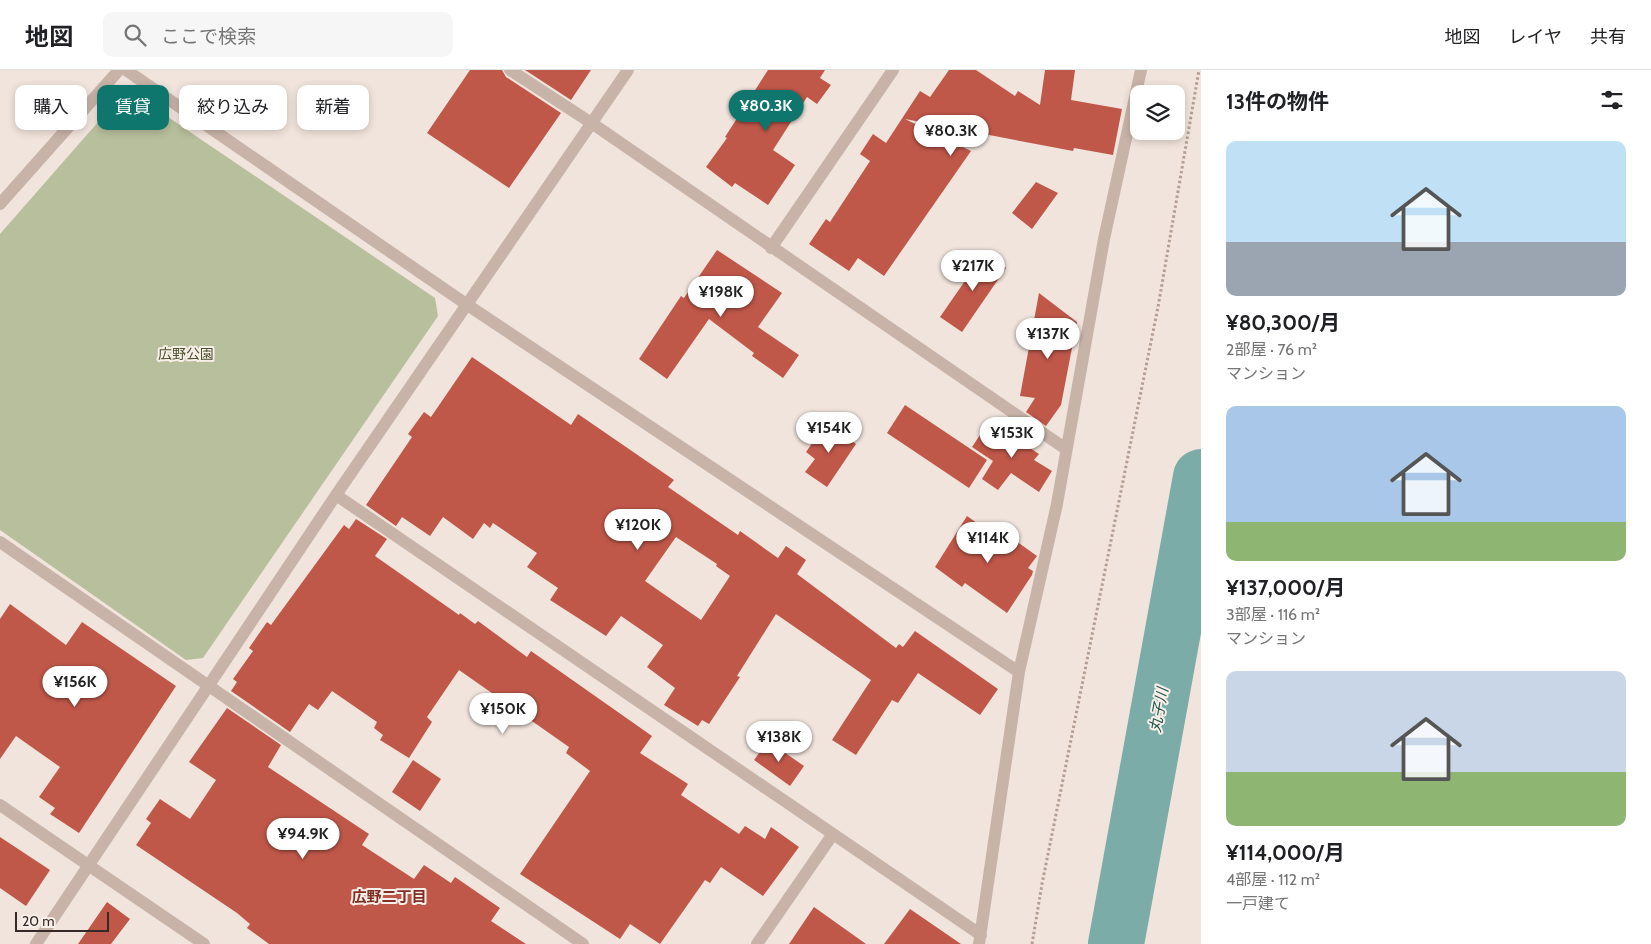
<!DOCTYPE html>
<html lang="ja">
<meta charset="utf-8">
<style>
body{margin:0;font-family:Cabin,"Noto Sans JP",sans-serif;background:#f6f6f6;color:#202124;height:100vh;display:flex;flex-direction:column;font-size:19px;white-space:nowrap}
*{box-sizing:border-box;margin:0}
p{font-size:16px;color:#757577}
.icon{flex:none;width:28px;height:28px;fill:none;stroke:currentColor;stroke-width:2;stroke-linecap:round;stroke-linejoin:round}
.map{position:relative;flex:1;overflow:hidden}
.panel{display:flex;flex-direction:column;background:#fff;width:450px}
.panel>*{flex:none}
.hud{position:absolute;left:15px;top:15px;width:475px;height:45px;display:flex;gap:10px}
.buttons{position:absolute;left:1130px;top:15px;display:grid;gap:10px}
.buttons a{display:grid;place-items:center;width:55px;height:55px;border-radius:10px;background:#fff;box-shadow:0 2px 8px #0003;font-size:25px}
.scale{position:absolute;left:15px;bottom:12px;width:94px;box-sizing:border-box;padding-left:5px;border:2px solid #352a28;border-top:0;font-size:14px;line-height:18px;white-space:nowrap;color:#352a28;-webkit-text-stroke:4px #f8efe8;paint-order:stroke}
.price{position:absolute;translate:-50% -42px;padding:0 11px;border-radius:18px;background:#fff;color:#222;font-size:16px;line-height:32px;filter:drop-shadow(0 1px 2px #0008)}
.price::after{content:'';position:absolute;left:50%;top:30px;width:15px;height:11px;margin-left:-8px;background:inherit;clip-path:polygon(0 0,100% 0,50% 100%)}
.price.on{background:#0f766e;color:#fff}
ul{padding:0;list-style:none}
li{display:grid;align-content:center;gap:10px;height:265px;padding:0 25px}
li span{display:grid;place-items:center;height:155px;border-radius:10px;color:#555}
li>.icon{margin-inline-start:auto}
span .icon{width:90px;height:90px;fill:#fffc;stroke-width:1}
li b{font-size:21px}
h2{display:flex;justify-content:space-between;align-items:center;height:60px;padding:0 25px;font-size:21px}
.pill{padding:0 18px;border-radius:10px;background:#fff;box-shadow:0 2px 8px #0003;font-size:18px;line-height:45px}
.pill.on{background:#0f766e;color:#fff}
header{display:flex;align-items:center;gap:30px;box-sizing:border-box;height:70px;padding:0 25px;background:#fff;border-bottom:1px solid #e0e0e0}
header strong{font-size:24px}
nav{display:flex;gap:28px;margin-inline-start:auto;font-size:18px}
.search{width:350px;height:45px;background:#f6f6f6;display:flex;align-items:center;gap:12px;box-sizing:border-box;padding:0 18px;border-radius:10px;color:#757577;font-size:19px}
main{display:flex;flex:1;min-height:0}
.map>svg:first-child{display:block}
.green{fill:#b8bf9c}
.lines{fill:none;stroke-linecap:round;stroke-linejoin:round}
.river{stroke:#7caca8;stroke-width:56}
.building{fill:#c0584a;fill-rule:evenodd}
.path{stroke:#b49d92;stroke-width:3;stroke-dasharray:2.5 2.5;stroke-linecap:butt}
.street{stroke:#c8b3a8;stroke-width:12}
.labels{text-anchor:middle;dominant-baseline:central;stroke-width:4;stroke-linejoin:round;paint-order:stroke}
.park-label{font-size:14px;fill:#49522d;stroke:#f8efe8}
.water-label{font-size:15px;font-style:italic;fill:#205551;stroke:#f8efe8}
.neighbourhood-label{font-size:15px;font-weight:bold;fill:#802f25;stroke:#f8efe8}
</style>
<header>
<strong>地図</strong>
<div class="search"><svg class="icon" aria-label="search" viewBox="0 0 24 24"><circle cx="10" cy="10" r="6"/><path d="M15 15l6 6"/></svg>ここで検索</div>
<nav><a>地図</a><a>レイヤ</a><a>共有</a></nav>
</header>
<main>
<div class="map">
<svg width="1201" height="874" viewBox="0 0 1201 874">
<rect width="100%" height="100%" fill="#f1e4dc"/>
<path class="green" d="M 137,26 L 435,228 L 438,246 L 203,588 L 186,590 L 0,460 L 0,164 L 120,27 Z"/>
<g class="lines">
<path class="river" d="M 1116,874 L 1201,407"/>
</g>
<path class="building" d="M 470,0 L 502,0 L 506,7 L 561,43 L 509,118 L 427,63 Z
M 525,0 L 591,0 L 571,30 Z
M 768,0 L 825,0 L 820,8 L 831,15 L 817,34 L 807,27 L 773,80 L 795,95 L 768,135 L 735,113 L 732,117 L 706,97 L 727,68 L 725,67 Z
M 949,0 L 976,0 L 1015,26 L 1018,21 L 1040,35 L 1045,0 L 1075,0 L 1071,30 L 1122,39 L 1113,85 L 1074,78 L 1073,81 L 905,49 L 971,81 L 884,206 L 858,188 L 849,201 L 809,174 L 826,149 L 830,152 L 870,91 L 860,84 L 873,64 L 886,73 L 920,21 L 930,27 Z
M 1036,112 L 1058,123 L 1032,159 L 1012,143 Z
M 717,180 L 782,223 L 758,257 L 799,285 L 783,308 L 752,286 L 754,283 L 709,249 L 667,309 L 639,289 L 681,226 L 684,228 Z
M 985,182 L 1006,198 L 962,262 L 940,247 Z
M 1039,223 L 1077,252 L 1061,335 L 1046,356 L 1026,342 L 1035,328 L 1020,326 Z
M 472,287 L 571,355 L 578,344 L 674,410 L 668,417 L 738,465 L 740,461 L 778,488 L 786,476 L 806,490 L 797,504 L 896,578 L 899,574 L 903,577 L 915,561 L 998,619 L 980,645 L 918,603 L 898,633 L 892,630 L 856,685 L 832,670 L 871,610 L 776,544 L 737,606 L 740,607 L 709,654 L 702,650 L 698,656 L 664,635 L 675,618 L 647,597 L 663,575 L 621,546 L 606,566 L 550,530 L 558,518 L 527,497 L 537,483 L 493,453 L 490,458 L 484,453 L 473,469 L 443,447 L 430,466 L 402,447 L 396,456 L 366,435 L 412,367 L 408,364 L 424,342 L 431,347 ZM 676,467 L 717,494 L 716,496 L 730,506 L 701,550 L 645,511 Z
M 905,335 L 987,390 L 969,418 L 887,363 Z
M 827,352 L 856,374 L 827,417 L 805,402 L 815,389 L 806,382 Z
M 1017,355 L 1037,369 L 1030,378 L 1039,384 L 1034,390 L 1052,401 L 1039,422 L 1011,403 L 998,420 L 982,409 L 993,391 L 972,377 L 984,359 L 1006,373 Z
M 967,446 L 1001,470 L 1006,464 L 1037,486 L 1028,498 L 1033,501 L 1032,505 L 1007,543 L 965,513 L 962,517 L 935,497 Z
M 356,449 L 387,469 L 375,486 L 459,545 L 460,543 L 475,554 L 478,551 L 527,587 L 531,581 L 652,666 L 640,683 L 688,714 L 681,725 L 739,764 L 745,756 L 765,769 L 771,757 L 799,777 L 763,826 L 721,797 L 710,813 L 705,810 L 660,874 L 630,854 L 620,869 L 520,804 L 590,701 L 566,683 L 569,677 L 459,600 L 427,647 L 432,652 L 409,688 L 380,670 L 383,665 L 374,658 L 377,652 L 332,621 L 318,640 L 309,634 L 290,662 L 231,621 L 237,612 L 233,609 L 253,581 L 249,578 L 267,552 L 271,555 L 344,455 L 349,459 Z
M 10,534 L 66,575 L 82,552 L 176,616 L 79,763 L 50,744 L 55,738 L 39,727 L 60,697 L 16,666 L 0,689 L 0,549 Z
M 227,638 L 281,675 L 268,697 L 369,764 L 362,775 L 414,809 L 424,795 L 451,813 L 455,807 L 500,838 L 491,851 L 526,874 L 269,874 L 247,858 L 250,854 L 237,843 L 136,775 L 151,753 L 146,749 L 160,729 L 190,749 L 216,710 L 189,692 Z
M 768,671 L 804,696 L 790,716 L 754,690 Z
M 413,690 L 441,709 L 420,741 L 392,722 Z
M 0,767 L 50,800 L 26,836 L 0,818 Z
M 107,832 L 130,849 L 111,874 L 78,874 Z
M 814,837 L 866,874 L 789,874 Z
M 910,839 L 961,874 L 884,874 Z"/>
<g class="lines">
<path class="path" d="M 1032,874 L 1042,814 L 1158,237 L 1199,0"/>
<path class="street" d="M 126,0 L 466,234 L 1019,602
M 510,0 L 593,54 L 1066,379
M 0,134 L 119,0
M 771,178 L 893,0
M 336,425 L 981,865
M 0,472 L 583,874
M 0,735 L 204,874
M 36,874 L 336,425 L 628,0
M 757,874 L 833,764
M 979,874 L 1019,602 L 1057,434 L 1104,169 L 1141,0"/>
</g>
<g class="labels">
<g class="park-label">
<text x="186" y="284">広野公園</text>
</g>
<g class="water-label">
<text transform="translate(1159 640) rotate(-80)">丸子川</text>
</g>
<g class="neighbourhood-label">
<text x="389" y="827">広野二丁目</text>
</g>
</g>
</svg>
<div class="buttons">
<a><svg class="icon" aria-label="layers" viewBox="0 0 24 24"><path d="M12 4l9 5-9 5-9-5zM3 14l9 5 9-5"/></svg></a>
</div>
<div class="scale">20 m</div>
<b class="price on" style="left:766px;top:62px">¥80.3K</b>
<b class="price" style="left:951px;top:87px">¥80.3K</b>
<b class="price" style="left:973px;top:222px">¥217K</b>
<b class="price" style="left:721px;top:248px">¥198K</b>
<b class="price" style="left:1048px;top:290px">¥137K</b>
<b class="price" style="left:829px;top:384px">¥154K</b>
<b class="price" style="left:1012px;top:389px">¥153K</b>
<b class="price" style="left:638px;top:481px">¥120K</b>
<b class="price" style="left:988px;top:494px">¥114K</b>
<b class="price" style="left:75px;top:638px">¥156K</b>
<b class="price" style="left:503px;top:665px">¥150K</b>
<b class="price" style="left:779px;top:693px">¥138K</b>
<b class="price" style="left:303px;top:790px">¥94.9K</b>
<div class="hud">
<a class="pill">購入</a>
<a class="pill on">賃貸</a>
<a class="pill">絞り込み</a>
<a class="pill">新着</a>
</div>
</div>
<section class="panel">
<h2>13件の物件<svg class="icon" aria-label="filters" viewBox="0 0 24 24"><path d="M4 7h16M4 17h16"/><circle cx="9" cy="7" r="2"/><circle cx="15" cy="17" r="2"/></svg></h2>
<ul>
<li><span style="background:linear-gradient(#bfe0f5 65%,#9aa5b1 0)"><svg class="icon" aria-label="home" viewBox="0 0 24 24"><path d="M3 11l9-7 9 7M6 9v11h12V9"/></svg></span><div><b>¥80,300/月</b><p>2部屋 · 76 m²</p><p>マンション</p></div></li>
<li><span style="background:linear-gradient(#a9c7e8 75%,#8fb573 0)"><svg class="icon" aria-label="home" viewBox="0 0 24 24"><path d="M3 11l9-7 9 7M6 9v11h12V9"/></svg></span><div><b>¥137,000/月</b><p>3部屋 · 116 m²</p><p>マンション</p></div></li>
<li><span style="background:linear-gradient(#c9d6e8 65%,#8fb573 0)"><svg class="icon" aria-label="home" viewBox="0 0 24 24"><path d="M3 11l9-7 9 7M6 9v11h12V9"/></svg></span><div><b>¥114,000/月</b><p>4部屋 · 112 m²</p><p>一戸建て</p></div></li>
</ul>
</section>
</main>
